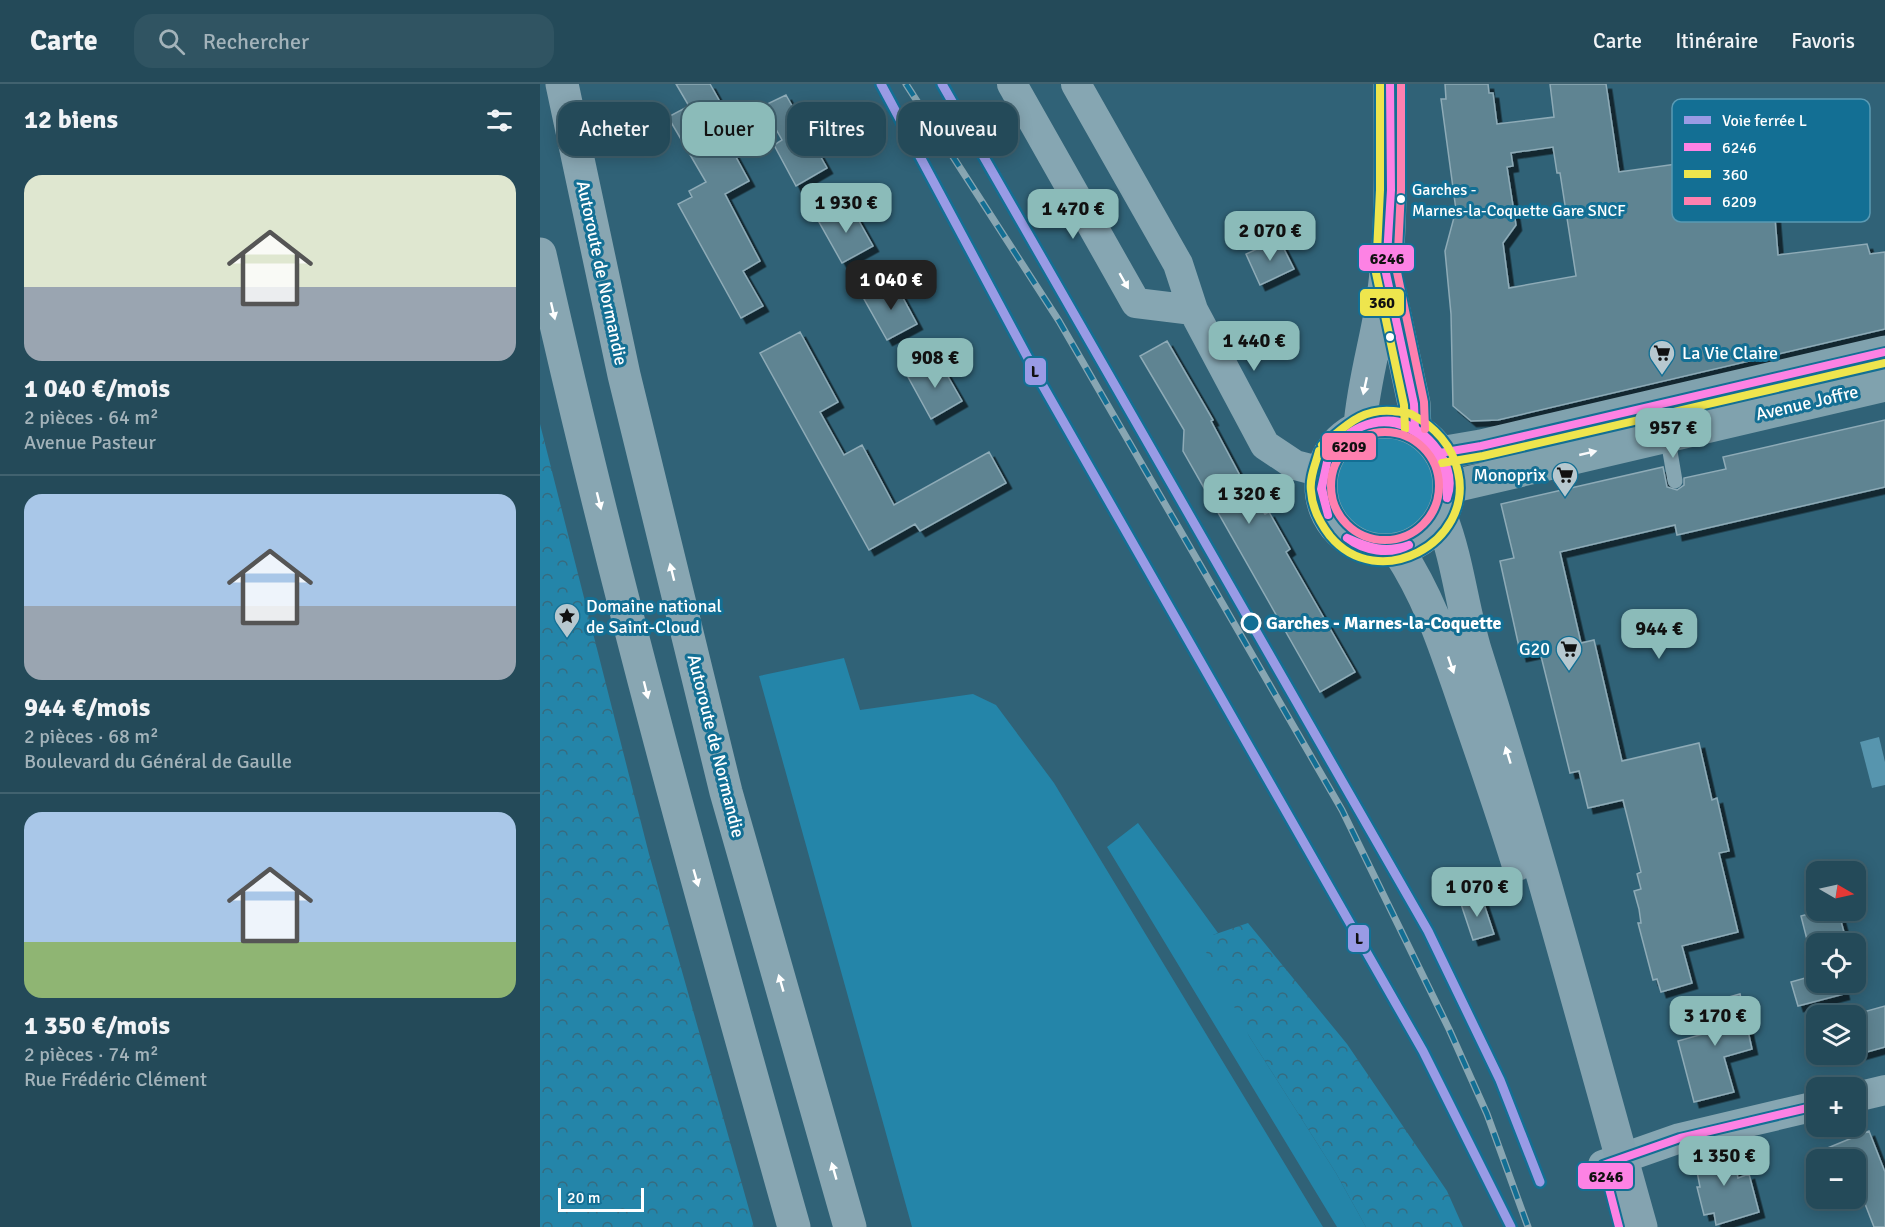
<!DOCTYPE html>
<html lang="fr">
<meta charset="utf-8">
<style>
body{margin:0;font-family:Signika,sans-serif;background:#305462;color:#f1f3f6;height:100vh;display:flex;flex-direction:column;font-size:22px;white-space:nowrap}
*{box-sizing:border-box;margin:0}
p{font-size:20px;color:#a3b3ba}
.icon{flex:none;width:33px;height:33px;fill:none;stroke:currentColor;stroke-width:2;stroke-linecap:round;stroke-linejoin:round}
.map{position:relative;flex:1;overflow:hidden}
.drawer{display:flex;flex-direction:column;background:#244a59;width:540px}
.drawer>*{flex:none}
.top-card{position:absolute;left:18px;top:18px;width:570px;height:54px;display:flex;gap:12px}
.needle{width:39px;rotate:99deg}
.controls{position:absolute;left:1266px;top:777px;display:grid;gap:12px}
.controls a{display:grid;place-items:center;width:60px;height:60px;border-radius:12px;background:#244a59;box-shadow:0 3px 15px #0003,0 0 0 2px #41626f;font-size:30px}
.scale{position:absolute;left:18px;bottom:15px;width:86px;box-sizing:border-box;padding-left:6px;border:3px solid #fff;border-top:0;font-size:16px;line-height:21px;white-space:nowrap;color:#fff;-webkit-text-stroke:4px #136f94;paint-order:stroke}
.price{position:absolute;translate:-50% -51px;padding:0 14px;border-radius:12px;background:#8bbbb9;color:#111;font-size:20px;line-height:39px;filter:drop-shadow(0 2px 3px #0008)}
.price::after{content:'';position:absolute;left:50%;top:36px;width:18px;height:14px;margin-left:-9px;background:inherit;clip-path:polygon(0 0,100% 0,50% 100%)}
.price.on{background:#222;color:#fff}
ul{padding:0;list-style:none}
li{display:grid;align-content:center;gap:12px;height:318px;padding:0 24px}
li+li{border-top:2px solid #41626f}
li span{display:grid;place-items:center;height:186px;border-radius:18px;color:#555}
li>.icon{margin-inline-start:auto}
span .icon{width:108px;height:108px;fill:#fffc;stroke-width:1}
li b{font-size:26px}
h2{display:flex;justify-content:space-between;align-items:center;height:72px;padding:0 24px;font-size:26px}
.pill{padding:0 21px;border-radius:18px;background:#244a59;box-shadow:0 3px 15px #0003,0 0 0 2px #41626f;font-size:21px;line-height:54px}
.pill.on{background:#8bbbb9;color:#111}
header{display:flex;align-items:center;gap:36px;box-sizing:border-box;height:84px;padding:0 30px;background:#244a59;border-bottom:2px solid #41626f}
header strong{font-size:28px}
nav{display:flex;gap:33px;margin-inline-start:auto;font-size:21px}
.search{width:420px;height:54px;background:#305462;display:flex;align-items:center;gap:15px;box-sizing:border-box;padding:0 21px;border-radius:18px;color:#a3b3ba;font-size:22px}
main{display:flex;flex:1;min-height:0}
.map>svg:first-child{display:block}
.green{fill:#2485a9}
.forest{fill:url(#forest-crowns)}
.water{fill:#5795ae}
.building{fill:#5f8492;stroke:#8eabb7;stroke-width:1.5;fill-rule:evenodd;filter:url(#shadow)}
.lines{fill:none;stroke-linecap:round;stroke-linejoin:round}
.lane{stroke:#86a6b2;stroke-width:15}
.street{stroke:#86a6b2;stroke-width:30}
.secondary{stroke:#80a2ae;stroke-width:33}
.primary{stroke:#84a3b0;stroke-width:33}
.highway{stroke:#88a6b2;stroke-width:33}
.rail-casing{stroke:#88a6b2;stroke-width:7}
.rail{stroke:#136f94;stroke-width:4.5;stroke-dasharray:14;stroke-linecap:butt}
.bus-1-casing{stroke:#136f94;stroke-width:12}
.bus-2-casing{stroke:#136f94;stroke-width:12}
.bus-3-casing{stroke:#136f94;stroke-width:12}
.bus-1{stroke:#fd82e4;stroke-width:8}
.bus-2{stroke:#eee54d;stroke-width:8}
.bus-3{stroke:#ff80af;stroke-width:8}
.rail-1-casing{stroke:#136f94;stroke-width:14}
.rail-1{stroke:#999be5;stroke-width:9}
.oneway{fill:#fff}
.oneway2{fill:#f9fafb}
.bus-dot{fill:#fff;stroke:#136f94;stroke-width:2}
.stop-dot{fill:#136f94;stroke:#fff;stroke-width:3}
.labels{text-anchor:middle;dominant-baseline:central;stroke-width:6;stroke-linejoin:round;paint-order:stroke}
.bus-label{font-size:16px;fill:#fff;stroke:#136f94;text-anchor:start}
.street-label{font-size:18px;fill:#fff;stroke:#136f94}
.poi-label{font-size:18px;fill:#fff;stroke:#136f94;text-anchor:start}
.stop-label{font-size:18px;font-weight:bold;fill:#fff;stroke:#136f94;text-anchor:start}
.key{fill:#136f94;stroke:#5a9ab4;stroke-width:1.5}
.key-label{font-size:16px;fill:#fff}
.line-badge{stroke:#136f94;stroke-width:2}
.pale-badge-label{font-size:16px;text-anchor:middle;font-weight:bold;fill:#111}
</style>
<header>
<strong>Carte</strong>
<div class="search"><svg class="icon" aria-label="search" viewBox="0 0 24 24"><circle cx="10" cy="10" r="6"/><path d="M15 15l6 6"/></svg>Rechercher</div>
<nav><a>Carte</a><a>Itinéraire</a><a>Favoris</a></nav>
</header>
<main>
<section class="drawer">
<h2>12 biens<svg class="icon" aria-label="filters" viewBox="0 0 24 24"><path d="M4 7h16M4 17h16"/><circle cx="9" cy="7" r="2"/><circle cx="15" cy="17" r="2"/></svg></h2>
<ul>
<li><span style="background:linear-gradient(#dfe7d0 60%,#9aa5b1 0)"><svg class="icon" aria-label="home" viewBox="0 0 24 24"><path d="M3 11l9-7 9 7M6 9v11h12V9"/></svg></span><div><b>1 040 €/mois</b><p>2 pièces · 64 m²</p><p>Avenue Pasteur</p></div></li>
<li><span style="background:linear-gradient(#a9c7e8 60%,#9aa5b1 0)"><svg class="icon" aria-label="home" viewBox="0 0 24 24"><path d="M3 11l9-7 9 7M6 9v11h12V9"/></svg></span><div><b>944 €/mois</b><p>2 pièces · 68 m²</p><p>Boulevard du Général de Gaulle</p></div></li>
<li><span style="background:linear-gradient(#a9c7e8 70%,#8fb573 0)"><svg class="icon" aria-label="home" viewBox="0 0 24 24"><path d="M3 11l9-7 9 7M6 9v11h12V9"/></svg></span><div><b>1 350 €/mois</b><p>2 pièces · 74 m²</p><p>Rue Frédéric Clément</p></div></li>
</ul>
</section>
<div class="map">
<svg width="1345" height="1143" viewBox="0 0 1345 1143">
<defs>
<pattern id="forest-crowns" width="20" height="18" patternUnits="userSpaceOnUse" patternTransform="scale(1.5)"><rect width="20" height="18" fill="#2485a9"/><path d="M2 6a3 3 0 1 1 6 0M12 15a3 3 0 1 1 6 0" fill="none" stroke="#366b7f"/></pattern>
<filter id="shadow"><feDropShadow dx="5.5" dy="5.5" stdDeviation="0" flood-color="#0009"/></filter>
</defs>
<rect width="100%" height="100%" fill="#306277"/>
<path class="green" d="M794 402a50 50 0 1 1 100 0a50 50 0 1 1-100 0Z
M 304,574 L 320,626 L 433,610 L 456,621 L 514,699 L 783,1143 L 372,1143 L 219,592 Z
M 598,739 L 678,849 L 673,851 L 709,952 L 796,1089 L 826,1143 L 797,1143 L 567,763 Z"/>
<path class="forest" d="M 0,340 L 109,770 L 214,1143 L 0,1143 Z
M 708,839 L 807,960 L 907,1107 L 923,1143 L 826,1143 L 796,1089 L 709,952 L 666,868 L 673,851 Z"/>
<path class="water" d="M 1339,653 L 1345,678 L 1345,701 L 1332,704 L 1320,658 Z"/>
<path class="building" d="M 136,0 L 170,0 L 188,32 L 177,38 L 209,97 L 185,110 L 220,177 L 203,187 L 223,222 L 201,234 L 138,120 L 152,113 L 149,107 L 166,98 L 128,33 L 149,22 Z
M 905,0 L 948,0 L 949,9 L 953,9 L 957,40 L 1014,33 L 1010,0 L 1066,0 L 1079,88 L 1209,70 L 1207,49 L 1244,44 L 1252,107 L 1233,110 L 1238,171 L 1327,160 L 1330,170 L 1345,168 L 1345,245 L 958,336 L 931,337 L 913,322 L 911,230 L 905,167 L 916,126 L 901,15 L 906,15 ZM 1013,63 L 1017,89 L 1020,89 L 1036,192 L 969,204 L 963,159 L 976,141 L 967,83 L 973,82 L 971,69 Z
M 246,11 L 287,84 L 256,102 L 234,61 L 242,56 L 223,22 Z
M 310,121 L 333,162 L 302,179 L 279,138 Z
M 739,155 L 754,185 L 720,201 L 706,170 Z
M 355,199 L 377,240 L 347,256 L 324,215 Z
M 260,248 L 298,318 L 280,328 L 304,371 L 322,361 L 354,421 L 449,368 L 466,399 L 380,447 L 375,440 L 329,466 L 220,269 Z
M 627,257 L 673,336 L 671,337 L 711,412 L 725,430 L 729,428 L 750,465 L 746,468 L 815,588 L 780,608 L 643,367 L 644,346 L 600,272 Z
M 398,275 L 422,317 L 391,335 L 368,293 Z
M 1345,336 L 1345,403 L 1137,451 L 1135,441 L 1020,468 L 1041,559 L 1054,556 L 1082,677 L 1159,659 L 1172,716 L 1177,714 L 1189,767 L 1179,769 L 1198,848 L 1142,862 L 1152,899 L 1121,908 L 1117,895 L 1113,896 L 1098,839 L 1101,839 L 1099,825 L 1094,807 L 1101,805 L 1097,790 L 1101,788 L 1083,716 L 1048,724 L 1039,687 L 1030,689 L 1000,568 L 981,572 L 960,477 L 974,474 L 961,420 L 1123,383 L 1127,403 L 1137,406 L 1144,401 L 1144,394 L 1186,385 L 1183,373 Z
M 941,811 L 954,850 L 933,856 L 920,817 Z
M 1283,826 L 1298,826 L 1305,852 L 1290,856 L 1291,860 L 1276,860 L 1276,898 L 1301,898 L 1304,910 L 1258,922 L 1251,898 L 1276,891 L 1261,832 Z
M 1200,910 L 1212,965 L 1184,973 L 1194,1008 L 1154,1018 L 1138,957 L 1163,950 L 1156,922 Z
M 1345,922 L 1345,963 L 1316,971 L 1316,930 Z
M 1329,1047 L 1345,1088 L 1345,1143 L 1334,1143 L 1320,1107 L 1316,1108 L 1316,1076 L 1276,1076 L 1276,1097 L 1268,1072 Z
M 1191,1063 L 1198,1094 L 1209,1090 L 1219,1128 L 1176,1141 L 1174,1129 L 1164,1131 L 1157,1103 L 1160,1103 L 1154,1072 Z"/>
<g class="lines">
<path class="lane" d="M 1127,350 L 1135,397"/>
<path class="street" d="M 472,0 L 596,219 L 653,226
M 536,0 L 638,180 L 653,226 L 725,361 L 755,381 L 782,388
M 1316,1013 L 1345,1006
M 1063,1081 L 1140,1054 L 1276,1022"/>
<path class="secondary" d="M 900,369 L 941,362 L 1345,268
M 910,403 L 1345,301"/>
<path class="primary" d="M 850,208 L 874,320 L 875,345
M781 402a64 64 0 1 1 128 0a64 64 0 1 1-128 0Z
M 820,342 C 824,290 842,240 846,188 C 852,126 850,63 850,0
M 901,433 C 918,476 922,524 936,569 C 996,759 1047,951 1101,1143
M 858,466 C 890,515 904,560 923,615 C 942,670 961,725 978,780"/>
<path class="highway" d="M 22,0 L 84,291 L 186,708 L 310,1143
M 0,170 C 73,498 163,820 254,1143"/>
<g class="rail-casing">
<path id="rail" d="M 366,0 L 519,237 L 802,726 L 909,945 L 947,1030 L 988,1143"/>
</g>
<use href="#rail" class="rail"/>
<g class="bus-1-casing">
<path id="bus-1" d="M 850,0 L 851,106 L 846,189 L 874,320 L 875,345
M 796,363 C 809,343 843,330 866,340 C 892,350 918,385 907,414
M 796,363 C 803,357 812,347 821,343 C 870,323 907,369 907,414
M 900,369 L 941,362 L 1345,268
M 787,378 L 782,404 L 788,431
M 787,378 L 781,405 L 788,431
M 807,454 C 829,464 845,469 869,461
M 807,454 C 823,467 850,472 869,461
M 1079,1143 L 1063,1081 L 1140,1054 L 1276,1022"/>
</g>
<g class="bus-2-casing">
<path id="bus-2" d="M 840,0 L 840,106 L 836,189 L 864,321 L 865,345
M 779,367 C 776,379 769,394 771,407 C 772,424 780,439 790,452 C 838,510 934,459 918,388 C 913,362 894,342 871,330 C 866,328 859,328 853,327 C 821,324 805,343 782,361
M 902,379 L 943,372 L 1345,279"/>
</g>
<g class="bus-3-casing">
<path id="bus-3" d="M 861,0 L 861,106 L 857,188 L 884,318 L 885,345
M791 402a54 54 0 1 1 108 0a54 54 0 1 1-108 0Z"/>
</g>
<use href="#bus-1" class="bus-1"/>
<use href="#bus-2" class="bus-2"/>
<use href="#bus-3" class="bus-3"/>
<g class="rail-1-casing">
<path id="rail-1" d="M 341,0 L 503,302 L 883,967 L 971,1143
M 402,0 L 888,847 L 960,996 L 1000,1098"/>
</g>
<use href="#rail-1" class="rail-1"/>
</g>
<defs><path id="oneway-solid" d="M-6-.8H1V-3.2L6.5 0L1 3.2V.8H-6Z" transform="scale(1.5)"/></defs>
<g class="oneway">
<use href="#oneway-solid" transform="translate(584 197) rotate(60)"/>
<use href="#oneway-solid" transform="translate(13 227) rotate(77)"/>
<use href="#oneway-solid" transform="translate(825 302) rotate(102)"/>
<use href="#oneway-solid" transform="translate(59 417) rotate(76)"/>
<use href="#oneway-solid" transform="translate(132 488) rotate(-104)"/>
<use href="#oneway-solid" transform="translate(911 581) rotate(71)"/>
<use href="#oneway-solid" transform="translate(106 606) rotate(76)"/>
<use href="#oneway-solid" transform="translate(968 671) rotate(-107)"/>
<use href="#oneway-solid" transform="translate(156 794) rotate(74)"/>
<use href="#oneway-solid" transform="translate(241 899) rotate(-106)"/>
<use href="#oneway-solid" transform="translate(294 1087) rotate(-106)"/>
</g>
<use class="oneway2" href="#oneway-solid" transform="translate(1048 369) rotate(-13)"/>
<defs>
<g id="supermarket-pin" transform="scale(1.35)"><path d="M0 17L-7.5 6A9.5 9.5 0 1 1 7.5 6Z" fill="#b7c8cf" stroke="#136f94"/><path d="M-6-5.5h2.5l.6 2H6L4.5 2H-2.5L-4.4-4H-6ZM-1.5 3.2a1.3 1.3 0 1 0 .1 0ZM3 3.2a1.3 1.3 0 1 0 .1 0Z" fill="#111"/></g>
<g id="sight-pin" transform="scale(1.35)"><path d="M0 17L-7.5 6A9.5 9.5 0 1 1 7.5 6Z" fill="#b7c8cf" stroke="#136f94"/><path d="M0-6L1.8-2.2L6-1.7L2.9 1.2L3.7 5.4L0 3.3L-3.7 5.4L-2.9 1.2L-6-1.7L-1.8-2.2Z" fill="#111"/></g>
</defs>
<g fill-rule="evenodd">
<use href="#supermarket-pin" x="1122" y="269"/>
<use href="#supermarket-pin" x="1025" y="391"/>
<use href="#sight-pin" x="27" y="532"/>
<use href="#supermarket-pin" x="1029" y="565"/>
</g>
<g class="bus-dot">
<circle cx="861" cy="115" r="5"/>
<circle cx="850" cy="253" r="5"/>
</g>
<circle class="stop-dot" cx="711" cy="539" r="9"/>
<g class="labels">
<g class="bus-label">
<text x="872" y="106">Garches -<tspan x="872" dy="21">Marnes-la-Coquette Gare SNCF</tspan></text>
</g>
<g class="street-label">
<text transform="translate(62 189) rotate(78)">Autoroute de Normandie</text>
<text transform="translate(1267 319) rotate(-13)">Avenue Joffre</text>
<text transform="translate(176 662) rotate(76)">Autoroute de Normandie</text>
</g>
<g class="poi-label">
<text x="1142" y="269">La Vie Claire</text>
<text x="1006" y="391" text-anchor="end">Monoprix</text>
<text x="46" y="522">Domaine national<tspan x="46" dy="21">de Saint-Cloud</tspan></text>
<text x="1010" y="565" text-anchor="end">G20</text>
</g>
<g class="stop-label">
<text x="726" y="539">Garches - Marnes-la-Coquette</text>
</g>
</g>
<rect x="1132" y="15" width="198" height="123" rx="9" class="key"/>
<rect x="1144" y="32" width="27" height="8" fill="#999be5"/>
<rect x="1144" y="59" width="27" height="8" fill="#fd82e4"/>
<rect x="1144" y="86" width="27" height="8" fill="#eee54d"/>
<rect x="1144" y="113" width="27" height="8" fill="#ff80af"/>
<g class="key-label">
<text x="1182" y="42">Voie ferrée L</text>
<text x="1182" y="69">6246</text>
<text x="1182" y="96">360</text>
<text x="1182" y="123">6209</text>
</g>
<g class="line-badge">
<rect x="818" y="160" width="57" height="28" rx="6" fill="#fd82e4"/>
<rect x="819" y="204" width="46" height="29" rx="6" fill="#eee54d"/>
<rect x="484" y="273" width="23" height="29" rx="6" fill="#999be5"/>
<rect x="781" y="348" width="56" height="29" rx="6" fill="#ff80af"/>
<rect x="807" y="840" width="23" height="29" rx="6" fill="#999be5"/>
<rect x="1037" y="1078" width="57" height="28" rx="6" fill="#fd82e4"/>
</g>
<g class="pale-badge-label">
<text x="847" y="180">6246</text>
<text x="842" y="224">360</text>
<text x="495" y="293">L</text>
<text x="809" y="368">6209</text>
<text x="819" y="860">L</text>
<text x="1066" y="1098">6246</text>
</g>
</svg>
<div class="controls">
<a><svg class="needle" viewBox="-14 -14 28 28"><path d="M0-13l5 13h-10z" fill="#e53935"/><path d="M0 13l5-13h-10z" fill="#a3b3ba"/></svg></a>
<a><svg class="icon" aria-label="locate" viewBox="0 0 24 24"><circle cx="12" cy="12" r="6"/><path d="M12 2v4M12 18v4M2 12h4M18 12h4"/></svg></a>
<a><svg class="icon" aria-label="layers" viewBox="0 0 24 24"><path d="M12 4l9 5-9 5-9-5zM3 14l9 5 9-5"/></svg></a>
<a>+</a>
<a>−</a>
</div>
<div class="scale">20 m</div>
<b class="price" style="left:306px;top:150px">1 930 €</b>
<b class="price" style="left:533px;top:156px">1 470 €</b>
<b class="price" style="left:730px;top:178px">2 070 €</b>
<b class="price on" style="left:351px;top:227px">1 040 €</b>
<b class="price" style="left:714px;top:288px">1 440 €</b>
<b class="price" style="left:395px;top:305px">908 €</b>
<b class="price" style="left:1133px;top:375px">957 €</b>
<b class="price" style="left:709px;top:441px">1 320 €</b>
<b class="price" style="left:1119px;top:576px">944 €</b>
<b class="price" style="left:937px;top:834px">1 070 €</b>
<b class="price" style="left:1175px;top:963px">3 170 €</b>
<b class="price" style="left:1184px;top:1103px">1 350 €</b>
<div class="top-card">
<a class="pill">Acheter</a>
<a class="pill on">Louer</a>
<a class="pill">Filtres</a>
<a class="pill">Nouveau</a>
</div>
</div>
</main>
